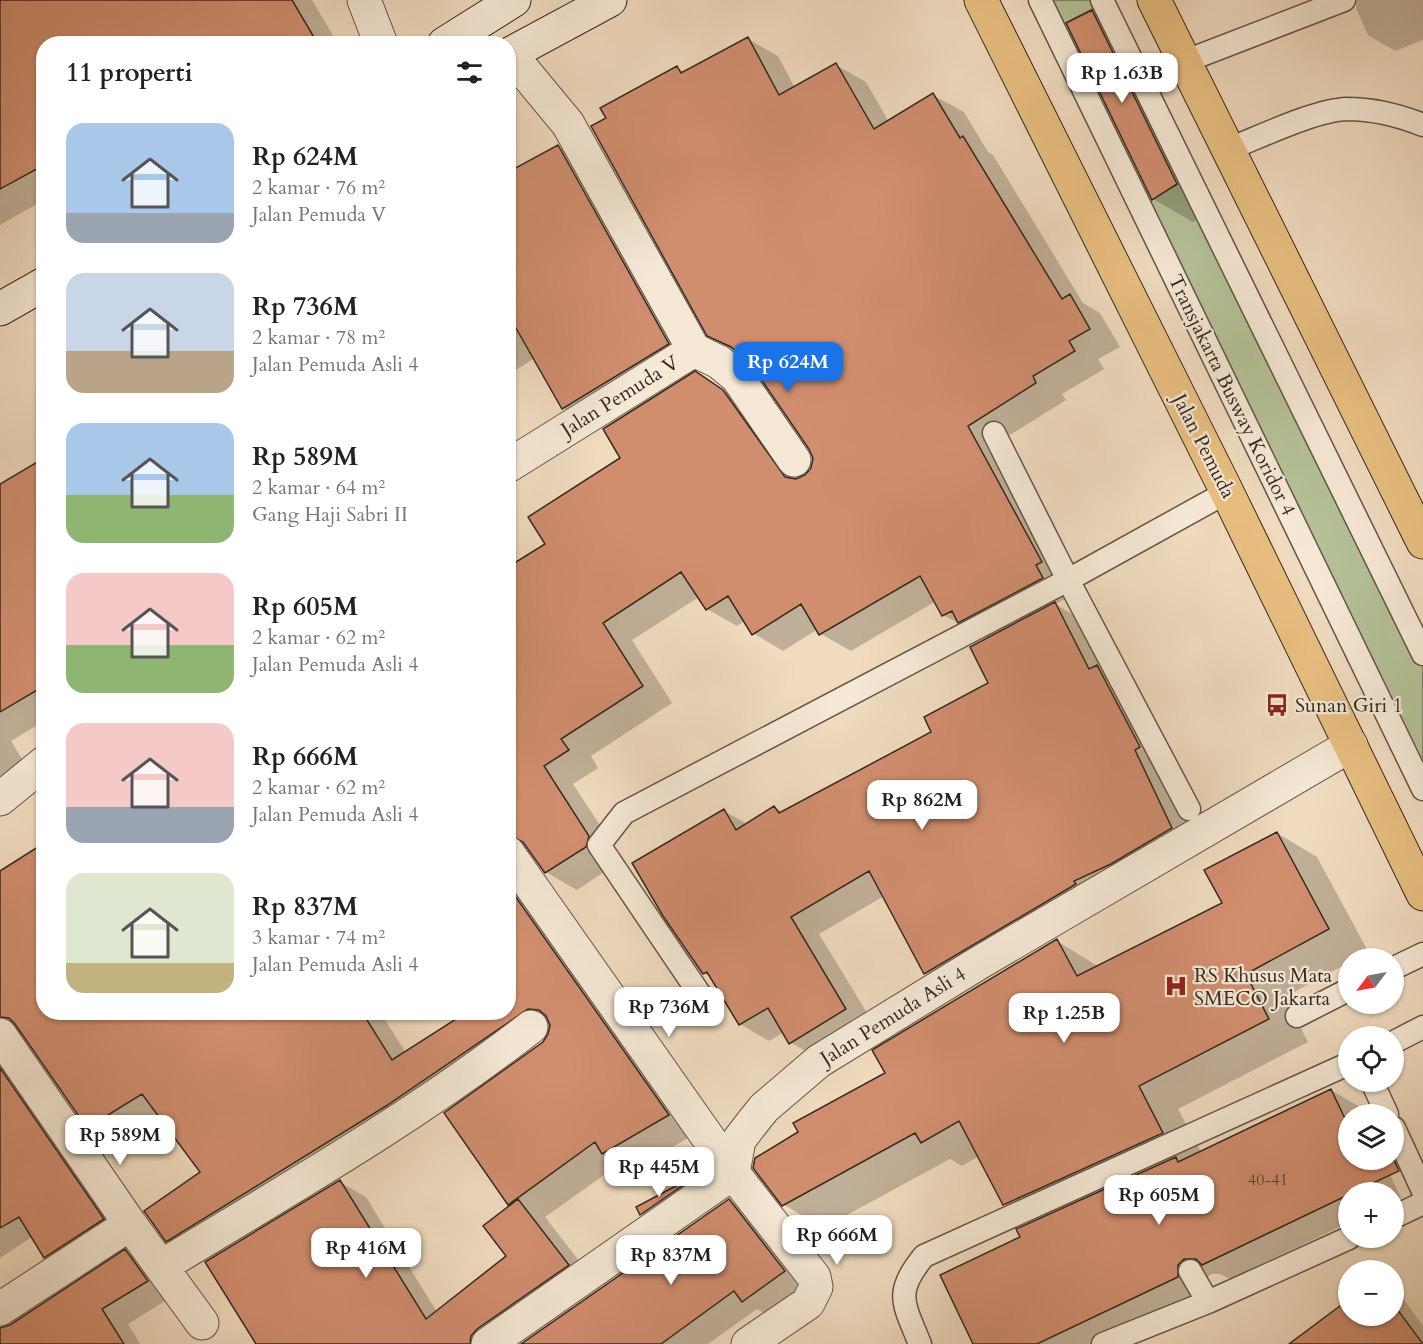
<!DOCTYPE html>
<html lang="id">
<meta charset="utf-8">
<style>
body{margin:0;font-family:Cardo,serif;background:#f2f2f2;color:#222;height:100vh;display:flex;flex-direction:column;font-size:22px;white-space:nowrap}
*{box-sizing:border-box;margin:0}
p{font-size:20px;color:#767676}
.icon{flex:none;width:33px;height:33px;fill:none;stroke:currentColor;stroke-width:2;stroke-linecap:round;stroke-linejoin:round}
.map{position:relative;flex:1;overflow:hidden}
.drawer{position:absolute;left:36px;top:36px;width:480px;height:984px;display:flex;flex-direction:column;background:#fff;border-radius:24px;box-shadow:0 2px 4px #0004}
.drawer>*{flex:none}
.needle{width:39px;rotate:238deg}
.controls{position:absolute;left:1338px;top:948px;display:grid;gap:12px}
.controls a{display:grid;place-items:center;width:66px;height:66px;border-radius:50%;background:#fff;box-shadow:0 2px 4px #0004;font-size:30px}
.price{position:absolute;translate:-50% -51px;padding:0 14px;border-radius:12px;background:#fff;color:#222;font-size:20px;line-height:39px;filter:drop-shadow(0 2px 3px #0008)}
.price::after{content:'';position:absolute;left:50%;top:36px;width:18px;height:14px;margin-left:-9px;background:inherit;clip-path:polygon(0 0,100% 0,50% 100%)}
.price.on{background:#1a73e8;color:#fff}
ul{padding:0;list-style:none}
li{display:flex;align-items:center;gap:18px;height:150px;padding:0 30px}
li span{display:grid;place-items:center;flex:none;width:168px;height:120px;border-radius:18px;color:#555}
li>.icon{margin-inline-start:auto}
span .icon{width:72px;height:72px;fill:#fffc;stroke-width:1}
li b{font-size:26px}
h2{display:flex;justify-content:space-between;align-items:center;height:72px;padding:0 30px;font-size:26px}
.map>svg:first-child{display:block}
.green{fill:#b4c197;stroke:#74745c;stroke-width:1.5}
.shadow{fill:#0003}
.building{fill:#d18e6f;stroke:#352821;stroke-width:1.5}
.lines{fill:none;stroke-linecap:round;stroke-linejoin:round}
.lane-casing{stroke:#645548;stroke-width:25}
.street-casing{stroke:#645548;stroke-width:35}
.secondary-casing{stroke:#352821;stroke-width:35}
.primary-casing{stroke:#352821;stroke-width:35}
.lane{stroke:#f5e8d5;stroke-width:22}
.street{stroke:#f5e8d5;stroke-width:33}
.secondary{stroke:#f5e8d5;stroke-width:33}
.primary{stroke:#e8be80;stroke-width:33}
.labels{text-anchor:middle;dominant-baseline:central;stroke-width:4.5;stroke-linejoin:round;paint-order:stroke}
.number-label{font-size:16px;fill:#5c4234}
.street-label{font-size:20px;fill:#352821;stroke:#f5e8d5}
.poi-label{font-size:20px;fill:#352821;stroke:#f5e8d5;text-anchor:start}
</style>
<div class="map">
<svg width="1423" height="1344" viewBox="0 0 1423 1344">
<rect width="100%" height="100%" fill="#f0dbbf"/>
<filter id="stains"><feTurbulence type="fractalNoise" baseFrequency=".00333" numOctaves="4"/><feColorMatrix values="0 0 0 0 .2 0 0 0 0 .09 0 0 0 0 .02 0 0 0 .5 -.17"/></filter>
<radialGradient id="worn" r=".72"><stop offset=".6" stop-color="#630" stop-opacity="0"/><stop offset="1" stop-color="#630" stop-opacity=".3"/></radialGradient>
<path class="green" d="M 1040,0 L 1102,0 L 1104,3 L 1054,29 Z
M 1189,177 L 1423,654 L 1423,788 L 1141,206 Z"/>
<path class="shadow" d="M 0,0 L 312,0 L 338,44 L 44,44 L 44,200 L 0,225 Z
M 1357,0 L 1423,0 L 1423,40 L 1395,51 L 1368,35 L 1356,8 Z
M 1092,12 L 1131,34 L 1216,207 L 1193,222 L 1153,199 Z
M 748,39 L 778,56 L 795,88 L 836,65 L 866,82 L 889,122 L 933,95 L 964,112 L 988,152 L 993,155 L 1083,303 L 1100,313 L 1120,347 L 1098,359 L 1104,369 L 1062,394 L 1066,400 L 997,443 L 1072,596 L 1055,604 L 1084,621 L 1163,767 L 1200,845 L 954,990 L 925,973 L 884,896 L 819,934 L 875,1026 L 819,1059 L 790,1042 L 784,1032 L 769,1041 L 740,1024 L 712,978 L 704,973 L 724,811 L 747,824 L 774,807 L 783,812 L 933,733 L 990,684 L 989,639 L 943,615 L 936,601 L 851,651 L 821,634 L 818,629 L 783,651 L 753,633 L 745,621 L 737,626 L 707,609 L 699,597 L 632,640 L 672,703 L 591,756 L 598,768 L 573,784 L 619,854 L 616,864 L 577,890 L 546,872 L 533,853 L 527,855 L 698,1132 L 634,1170 L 621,1163 L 545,1217 L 594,1280 L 503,1344 L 257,1344 L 340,1182 L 366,1197 L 437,1312 L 509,1256 L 512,1205 L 509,1204 L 544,1043 L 550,1029 L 416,1123 L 197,1258 L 167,1241 L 202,1173 L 161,1118 L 118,1144 L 88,1127 L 24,1035 L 20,1036 L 133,1236 L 75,1274 L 45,1257 L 32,1237 L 0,1258 L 0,872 L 44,1012 L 380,1012 L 406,1053 L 508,1012 L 508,569 L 548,544 L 695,373 L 753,409 L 801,478 L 812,469 L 814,459 L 811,449 L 753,365 L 737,351 L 709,335 L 608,119 L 677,68 L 685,72 Z
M 558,146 L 588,164 L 698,361 L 593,425 L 563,408 L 535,358 L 508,375 L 508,168 L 513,171 Z
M 44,460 L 44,721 L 11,741 L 31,774 L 0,793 L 0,485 Z
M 1277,833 L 1317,857 L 1369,953 L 1358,958 L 1348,958 L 1348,963 L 1285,997 L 1308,1042 L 1178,1109 L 1201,1152 L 1331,1090 L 1358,1106 L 1362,1114 L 1348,1114 L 1348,1160 L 1383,1160 L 1401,1198 L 1394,1201 L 1394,1192 L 1348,1192 L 1348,1223 L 1230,1279 L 1220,1274 L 1211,1274 L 1204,1280 L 1204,1292 L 1095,1344 L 975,1344 L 1022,1238 L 1035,1222 L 1004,1204 L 979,1156 L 962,1166 L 950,1159 L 823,1228 L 783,1204 L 800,1132 L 887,1073 L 1057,941 L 1099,967 L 1224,904 Z
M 702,1173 L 728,1188 L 669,1229 L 642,1214 L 638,1208 Z
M 729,1200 L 756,1216 L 811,1286 L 769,1316 L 757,1309 L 708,1344 L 523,1344 Z
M 125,1251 L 152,1266 L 173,1296 L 128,1324 L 140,1344 L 6,1344 L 0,1334 L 0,1328 L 11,1326 Z
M 1394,1293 L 1402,1297 L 1423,1326 L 1423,1344 L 1292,1344 L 1348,1302 L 1348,1316 L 1394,1316 Z"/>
<path class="building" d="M 0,0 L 292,0 L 318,44 L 44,44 L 44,165 L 0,189 Z
M 1092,10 L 1177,184 L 1152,200 L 1066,23 Z
M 748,37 L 779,95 L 836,63 L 874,129 L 933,93 L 960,138 L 963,136 L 1062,299 L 1070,294 L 1090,329 L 1069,341 L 1075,351 L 1033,376 L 1036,383 L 968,426 L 1042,562 L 1036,565 L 1043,578 L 958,623 L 952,611 L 942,616 L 920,576 L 819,635 L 801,604 L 752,635 L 728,596 L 706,610 L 681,572 L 603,623 L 643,686 L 561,739 L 569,750 L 544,766 L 589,836 L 586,847 L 545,873 L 523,842 L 508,835 L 508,567 L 545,544 L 528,517 L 620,458 L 603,429 L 695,371 L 723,390 L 785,477 L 796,479 L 805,475 L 811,468 L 813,458 L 809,449 L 752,366 L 731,347 L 707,336 L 591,126 L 606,118 L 600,108 L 677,66 L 681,73 Z
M 558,145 L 669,344 L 562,409 L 508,314 L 508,172 Z
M 44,458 L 44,686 L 0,712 L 0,484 Z
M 1055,602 L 1089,669 L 1097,665 L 1140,747 L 1135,750 L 1172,828 L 1111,864 L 1074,881 L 1076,884 L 924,974 L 869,871 L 791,917 L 846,1009 L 789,1044 L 768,1008 L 739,1025 L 707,972 L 703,974 L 663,916 L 632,863 L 724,809 L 736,830 L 774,806 L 779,813 L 931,732 L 924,717 L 988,683 L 970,647 Z
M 1277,832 L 1329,929 L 1246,974 L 1269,1019 L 1139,1086 L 1163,1133 L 1003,1205 L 959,1121 L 921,1143 L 915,1133 L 782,1206 L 753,1168 L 755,1158 L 798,1132 L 793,1123 L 885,1073 L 872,1050 L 1057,939 L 1077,976 L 1222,903 L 1204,870 Z
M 44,843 L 44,1012 L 362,1012 L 392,1060 L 467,1012 L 508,1012 L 508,886 L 669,1115 L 602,1154 L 595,1142 L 508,1205 L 444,1113 L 543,1042 L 548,1034 L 550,1025 L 546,1016 L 539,1010 L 528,1009 L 386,1106 L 166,1242 L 144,1211 L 200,1172 L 142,1094 L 87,1128 L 15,1024 L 9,1018 L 0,1017 L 0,871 Z
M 0,1068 L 104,1219 L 44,1258 L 19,1217 L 0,1228 Z
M 1331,1089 L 1348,1125 L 1348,1160 L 1394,1160 L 1399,1171 L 1354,1192 L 1348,1192 L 1348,1195 L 1202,1265 L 1196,1259 L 1184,1259 L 1178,1265 L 1178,1277 L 1037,1344 L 973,1344 L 940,1275 L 1020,1237 L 1016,1229 L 1176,1157 L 1178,1162 Z
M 702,1172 L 640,1215 L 636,1207 Z
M 340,1180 L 426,1319 L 506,1256 L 483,1226 L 518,1199 L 569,1265 L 477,1329 L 471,1336 L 470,1344 L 256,1344 L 205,1262 Z
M 729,1199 L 785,1271 L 742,1302 L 734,1291 L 661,1344 L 521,1344 Z
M 125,1249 L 148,1281 L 102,1309 L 124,1344 L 0,1344 L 0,1328 L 10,1325 Z
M 1348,1300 L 1348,1316 L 1394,1316 L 1394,1305 L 1423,1344 L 1289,1344 Z"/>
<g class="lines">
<g class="lane-casing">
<path id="lane" d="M 1040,0 L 1423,789
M 1102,0 L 1423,654
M 1186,61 L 1344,0
M 1229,149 C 1260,137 1315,110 1347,109 C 1374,109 1398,115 1423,125
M 994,433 L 1068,580 L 1189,809
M 1394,968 L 1423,954
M 703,999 L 599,845 L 624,813 L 1068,580 L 1227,492
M 1297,1016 L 1348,990
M 1394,1042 L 1423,1027
M 1372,1082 L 1387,1114
M 1394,1128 L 1423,1191
M 1394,1217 L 1423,1203
M 1190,1271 L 1208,1302
M 920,1344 C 904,1304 893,1293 924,1256 L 1348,1064
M 1103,1344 L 1208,1302 L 1349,1238"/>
</g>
<g class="street-casing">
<path id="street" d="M 364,0 L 381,44
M 510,54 L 568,124 L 694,350
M 694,350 L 719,362 L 737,377 L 794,460
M 508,466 L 694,350
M 0,799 L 44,763
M 508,853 L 733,1173 L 814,1277 L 816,1287 L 808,1303 L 748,1344
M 0,1035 L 130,1224 L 202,1323
M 162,1266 C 287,1190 415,1117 531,1027
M 0,1309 L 130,1224
M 488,1344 L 733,1173 L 739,1140 L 752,1123 L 764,1108 L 819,1061 L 982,961 L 1351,745"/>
</g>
<g class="secondary-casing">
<path id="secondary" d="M 444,44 L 514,0
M 508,55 L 610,0
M 0,309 L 44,284"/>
</g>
<g class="primary-casing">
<path id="primary" d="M 981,0 L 1227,492 L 1423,894
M 1154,0 L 1423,542"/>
</g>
<use href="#lane" class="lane"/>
<use href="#street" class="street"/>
<use href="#secondary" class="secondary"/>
<use href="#primary" class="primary"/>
</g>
<defs>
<g id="bus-bare" transform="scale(1.8)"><path d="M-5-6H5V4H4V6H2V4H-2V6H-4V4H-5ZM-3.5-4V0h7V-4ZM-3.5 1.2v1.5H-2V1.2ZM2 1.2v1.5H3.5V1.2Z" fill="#8f2418" stroke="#f5e8d5" stroke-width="2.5" paint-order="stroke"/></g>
<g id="hospital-bare" transform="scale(1.8)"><path d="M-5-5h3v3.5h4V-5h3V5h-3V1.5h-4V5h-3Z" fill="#8f2418" stroke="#f5e8d5" stroke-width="2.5" paint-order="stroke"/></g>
</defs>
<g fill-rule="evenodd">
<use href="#bus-bare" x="1277" y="705"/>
<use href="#hospital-bare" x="1176" y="986"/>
</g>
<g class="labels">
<g class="number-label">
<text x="1268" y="1180">40-41</text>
</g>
<g class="street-label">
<text transform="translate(1232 395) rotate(64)">Transjakarta Busway Koridor 4</text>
<text transform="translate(620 396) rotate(-32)">Jalan Pemuda V</text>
<text transform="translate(1204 446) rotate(63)">Jalan Pemuda</text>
<text transform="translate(893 1016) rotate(-32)">Jalan Pemuda Asli 4</text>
</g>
<g class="poi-label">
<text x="1295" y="705">Sunan Giri 1</text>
<text x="1194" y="975">RS Khusus Mata<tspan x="1194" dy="23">SMECO Jakarta</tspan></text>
</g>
</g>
<rect width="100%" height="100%" filter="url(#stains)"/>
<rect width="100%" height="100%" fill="url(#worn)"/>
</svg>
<div class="controls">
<a><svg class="needle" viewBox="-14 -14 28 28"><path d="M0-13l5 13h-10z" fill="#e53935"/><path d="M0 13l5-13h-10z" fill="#767676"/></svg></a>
<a><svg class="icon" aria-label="locate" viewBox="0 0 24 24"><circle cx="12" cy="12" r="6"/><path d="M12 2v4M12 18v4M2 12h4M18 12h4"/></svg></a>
<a><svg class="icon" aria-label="layers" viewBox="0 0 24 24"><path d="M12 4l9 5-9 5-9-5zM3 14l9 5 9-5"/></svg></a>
<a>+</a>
<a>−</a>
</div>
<b class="price" style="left:1122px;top:104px">Rp 1.63B</b>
<b class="price on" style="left:788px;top:393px">Rp 624M</b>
<b class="price" style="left:922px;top:831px">Rp 862M</b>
<b class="price" style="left:669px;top:1038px">Rp 736M</b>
<b class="price" style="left:1064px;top:1044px">Rp 1.25B</b>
<b class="price" style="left:120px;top:1166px">Rp 589M</b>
<b class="price" style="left:659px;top:1198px">Rp 445M</b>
<b class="price" style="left:1159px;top:1226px">Rp 605M</b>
<b class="price" style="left:837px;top:1266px">Rp 666M</b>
<b class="price" style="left:366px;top:1279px">Rp 416M</b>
<b class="price" style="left:671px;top:1286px">Rp 837M</b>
<section class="drawer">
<h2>11 properti<svg class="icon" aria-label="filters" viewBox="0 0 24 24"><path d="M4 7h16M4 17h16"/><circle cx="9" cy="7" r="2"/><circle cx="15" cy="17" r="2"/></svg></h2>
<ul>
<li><span style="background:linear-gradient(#a9c7e8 75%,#9aa5b1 0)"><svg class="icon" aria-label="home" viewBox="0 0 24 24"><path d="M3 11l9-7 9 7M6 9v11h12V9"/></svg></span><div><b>Rp 624M</b><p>2 kamar · 76 m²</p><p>Jalan Pemuda V</p></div></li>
<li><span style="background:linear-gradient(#c9d6e8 65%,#b9a48a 0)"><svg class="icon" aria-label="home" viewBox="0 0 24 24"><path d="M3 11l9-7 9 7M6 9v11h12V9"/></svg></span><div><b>Rp 736M</b><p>2 kamar · 78 m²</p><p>Jalan Pemuda Asli 4</p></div></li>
<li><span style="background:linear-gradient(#a9c7e8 60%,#8fb573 0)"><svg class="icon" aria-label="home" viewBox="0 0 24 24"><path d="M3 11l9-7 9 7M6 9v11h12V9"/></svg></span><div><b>Rp 589M</b><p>2 kamar · 64 m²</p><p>Gang Haji Sabri II</p></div></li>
<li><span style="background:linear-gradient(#f6c9c9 60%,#8fb573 0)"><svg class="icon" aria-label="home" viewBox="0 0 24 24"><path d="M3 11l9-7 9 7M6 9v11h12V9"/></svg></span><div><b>Rp 605M</b><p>2 kamar · 62 m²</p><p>Jalan Pemuda Asli 4</p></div></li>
<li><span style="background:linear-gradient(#f6c9c9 70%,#9aa5b1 0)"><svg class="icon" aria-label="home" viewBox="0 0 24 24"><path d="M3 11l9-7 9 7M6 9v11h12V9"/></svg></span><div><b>Rp 666M</b><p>2 kamar · 62 m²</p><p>Jalan Pemuda Asli 4</p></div></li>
<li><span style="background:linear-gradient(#dfe7d0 75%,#c2b280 0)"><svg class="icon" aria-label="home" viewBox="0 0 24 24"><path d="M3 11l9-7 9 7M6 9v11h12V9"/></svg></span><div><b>Rp 837M</b><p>3 kamar · 74 m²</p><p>Jalan Pemuda Asli 4</p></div></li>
</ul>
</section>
</div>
